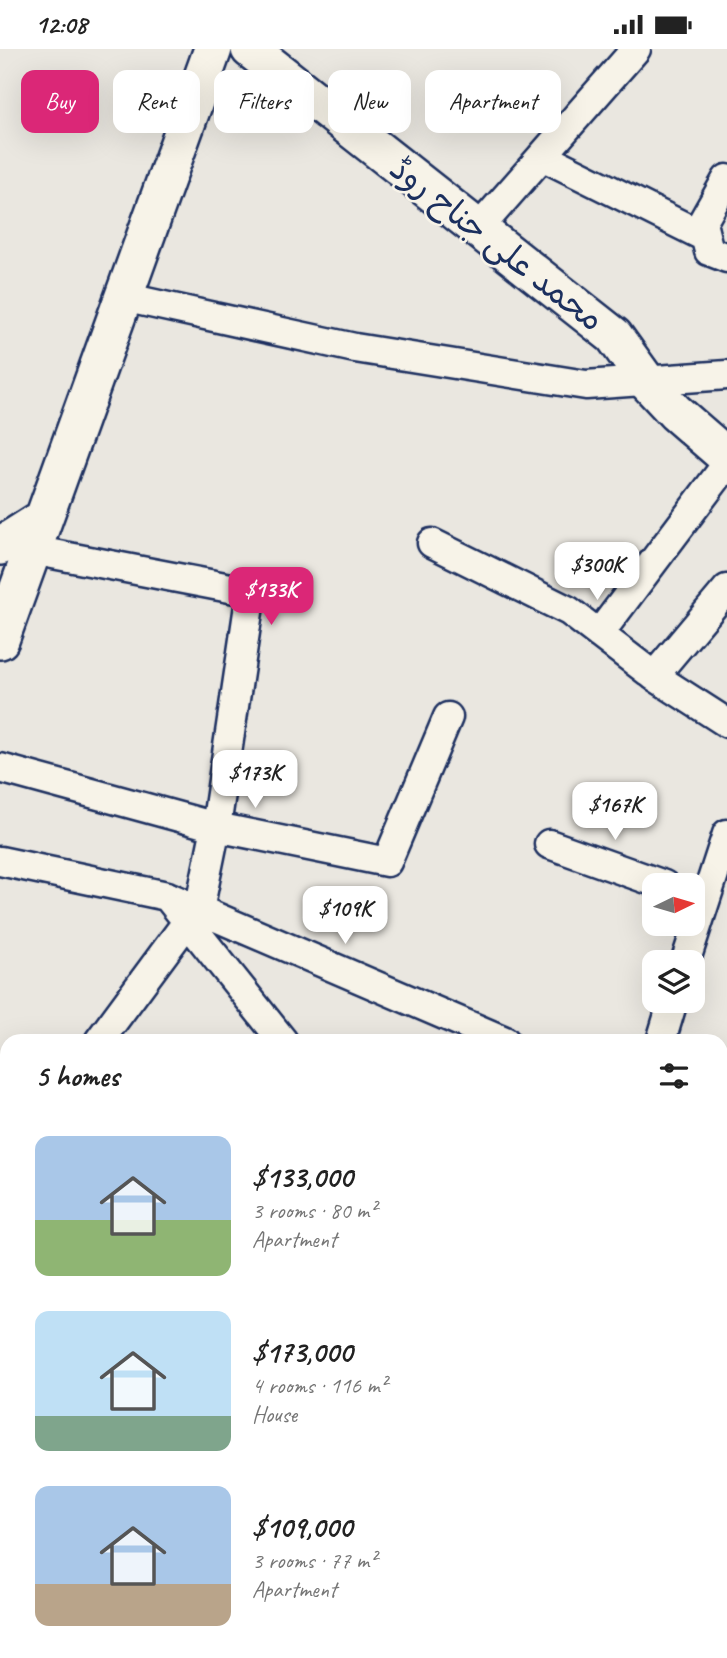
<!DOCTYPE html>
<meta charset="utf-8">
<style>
body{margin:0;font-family:Caveat,"Playpen Sans Arabic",sans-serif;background:#f6f6f6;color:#222;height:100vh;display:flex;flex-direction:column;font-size:26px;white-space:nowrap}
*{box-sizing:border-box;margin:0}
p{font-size:23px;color:#767676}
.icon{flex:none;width:38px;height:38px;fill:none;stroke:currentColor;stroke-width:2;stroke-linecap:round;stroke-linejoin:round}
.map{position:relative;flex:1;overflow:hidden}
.panel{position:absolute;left:0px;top:985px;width:728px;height:625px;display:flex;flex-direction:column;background:#fff;border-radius:21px 21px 0 0;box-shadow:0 7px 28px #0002}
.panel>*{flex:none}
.banner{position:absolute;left:21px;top:21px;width:686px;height:63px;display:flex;gap:14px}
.needle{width:46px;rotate:85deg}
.controls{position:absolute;left:642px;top:824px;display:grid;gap:14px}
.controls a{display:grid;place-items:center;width:63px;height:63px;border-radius:14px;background:#fff;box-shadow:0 7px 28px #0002;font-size:35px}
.price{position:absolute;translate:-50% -60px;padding:0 16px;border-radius:14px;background:#fff;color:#222;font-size:23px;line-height:46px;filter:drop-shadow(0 2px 4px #0008)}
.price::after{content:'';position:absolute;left:50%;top:42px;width:21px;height:16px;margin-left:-10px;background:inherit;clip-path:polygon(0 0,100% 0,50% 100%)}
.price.active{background:#db2777;color:#fff}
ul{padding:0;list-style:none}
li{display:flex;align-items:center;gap:21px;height:175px;padding:0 35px}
li span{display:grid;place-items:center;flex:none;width:196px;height:140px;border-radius:14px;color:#555}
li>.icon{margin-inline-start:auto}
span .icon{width:84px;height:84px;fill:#fffc;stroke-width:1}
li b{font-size:30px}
h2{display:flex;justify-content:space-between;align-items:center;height:84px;padding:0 35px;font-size:30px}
.tag{padding:0 24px;border-radius:14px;background:#fff;box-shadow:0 7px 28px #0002;font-size:24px;line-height:63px}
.tag.active{background:#db2777;color:#fff}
.status{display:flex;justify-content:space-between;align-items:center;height:49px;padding:0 35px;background:#fff;direction:ltr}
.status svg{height:19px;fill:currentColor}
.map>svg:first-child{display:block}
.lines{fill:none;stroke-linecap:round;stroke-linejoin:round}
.minor-casing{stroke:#1b2f5e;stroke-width:33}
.major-casing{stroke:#1b2f5e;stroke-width:42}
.minor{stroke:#f7f3e8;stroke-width:28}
.major{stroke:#f7f3e8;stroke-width:37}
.labels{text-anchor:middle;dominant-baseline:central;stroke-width:5;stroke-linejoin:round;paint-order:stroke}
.street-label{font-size:33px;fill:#1b2f5e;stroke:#f7f3e8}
</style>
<div class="status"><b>12:08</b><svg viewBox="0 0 49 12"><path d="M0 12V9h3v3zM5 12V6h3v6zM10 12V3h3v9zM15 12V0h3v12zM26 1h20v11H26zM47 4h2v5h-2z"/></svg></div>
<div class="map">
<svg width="727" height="1609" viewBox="0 0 727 1609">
<rect width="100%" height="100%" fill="#eae7e0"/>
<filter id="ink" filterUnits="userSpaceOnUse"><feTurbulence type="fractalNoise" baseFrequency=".0143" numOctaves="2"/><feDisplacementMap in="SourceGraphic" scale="14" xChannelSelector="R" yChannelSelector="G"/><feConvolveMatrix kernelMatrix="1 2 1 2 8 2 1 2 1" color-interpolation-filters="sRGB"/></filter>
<g filter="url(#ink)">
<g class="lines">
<g class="minor-casing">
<path id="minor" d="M 542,107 L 705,188
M 727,130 L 702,174 L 709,202 L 727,209
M 478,180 L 636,0
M 123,248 L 355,299 L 586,336 L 727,326
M 432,494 L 569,562 L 654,627 L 727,674
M 32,501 L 251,543 L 216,778 L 199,861
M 599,585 L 727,415
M 654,627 L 727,540
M 0,719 L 216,778 L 387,813 L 448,668
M 549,795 L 664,836
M 0,812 L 167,847 L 283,992
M 167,847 L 505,992
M 685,914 L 727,785
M 99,992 L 187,873
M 661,992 L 673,952
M 721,1084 L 727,1086
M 0,1261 L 7,1262
M 721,1345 L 727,1334
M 721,1518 L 727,1523
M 721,1571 L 727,1571
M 287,1603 L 289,1609
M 535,1609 L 542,1603"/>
</g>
<g class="major-casing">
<path id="major" d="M 250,0 L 614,287 L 647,333 L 675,363 L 727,408
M 0,497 L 44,469
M 0,591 L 213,0"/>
</g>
<use href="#minor" class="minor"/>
<use href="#major" class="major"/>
</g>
</g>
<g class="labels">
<g class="street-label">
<text transform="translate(497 195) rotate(38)">محمد علی جناح روڈ</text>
</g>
</g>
</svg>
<div class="controls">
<a><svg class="needle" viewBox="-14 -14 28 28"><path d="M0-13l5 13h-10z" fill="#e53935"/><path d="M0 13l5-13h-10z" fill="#767676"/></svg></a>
<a><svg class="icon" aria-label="layers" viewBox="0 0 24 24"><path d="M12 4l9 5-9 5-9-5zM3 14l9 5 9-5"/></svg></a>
</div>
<b class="price" style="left:597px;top:553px">$300K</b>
<b class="price active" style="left:271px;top:578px">$133K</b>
<b class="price" style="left:255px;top:761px">$173K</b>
<b class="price" style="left:615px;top:793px">$167K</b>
<b class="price" style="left:345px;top:897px">$109K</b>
<div class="banner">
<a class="tag active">Buy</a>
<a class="tag">Rent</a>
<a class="tag">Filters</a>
<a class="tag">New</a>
<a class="tag">Apartment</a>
</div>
<section class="panel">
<h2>5 homes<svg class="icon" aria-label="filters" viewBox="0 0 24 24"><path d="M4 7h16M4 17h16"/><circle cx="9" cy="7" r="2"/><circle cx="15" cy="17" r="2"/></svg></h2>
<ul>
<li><span style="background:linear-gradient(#a9c7e8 60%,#8fb573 0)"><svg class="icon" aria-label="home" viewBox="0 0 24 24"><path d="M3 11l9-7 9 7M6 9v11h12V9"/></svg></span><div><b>$133,000</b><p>3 rooms · 80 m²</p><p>Apartment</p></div></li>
<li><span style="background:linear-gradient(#bfe0f5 75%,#7fa58c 0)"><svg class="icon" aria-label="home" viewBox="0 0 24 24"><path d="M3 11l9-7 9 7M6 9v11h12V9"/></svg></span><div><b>$173,000</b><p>4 rooms · 116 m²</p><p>House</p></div></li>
<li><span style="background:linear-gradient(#a9c7e8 70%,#b9a48a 0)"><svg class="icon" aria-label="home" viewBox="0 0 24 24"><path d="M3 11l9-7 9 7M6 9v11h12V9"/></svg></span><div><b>$109,000</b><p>3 rooms · 77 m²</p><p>Apartment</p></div></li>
</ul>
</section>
</div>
